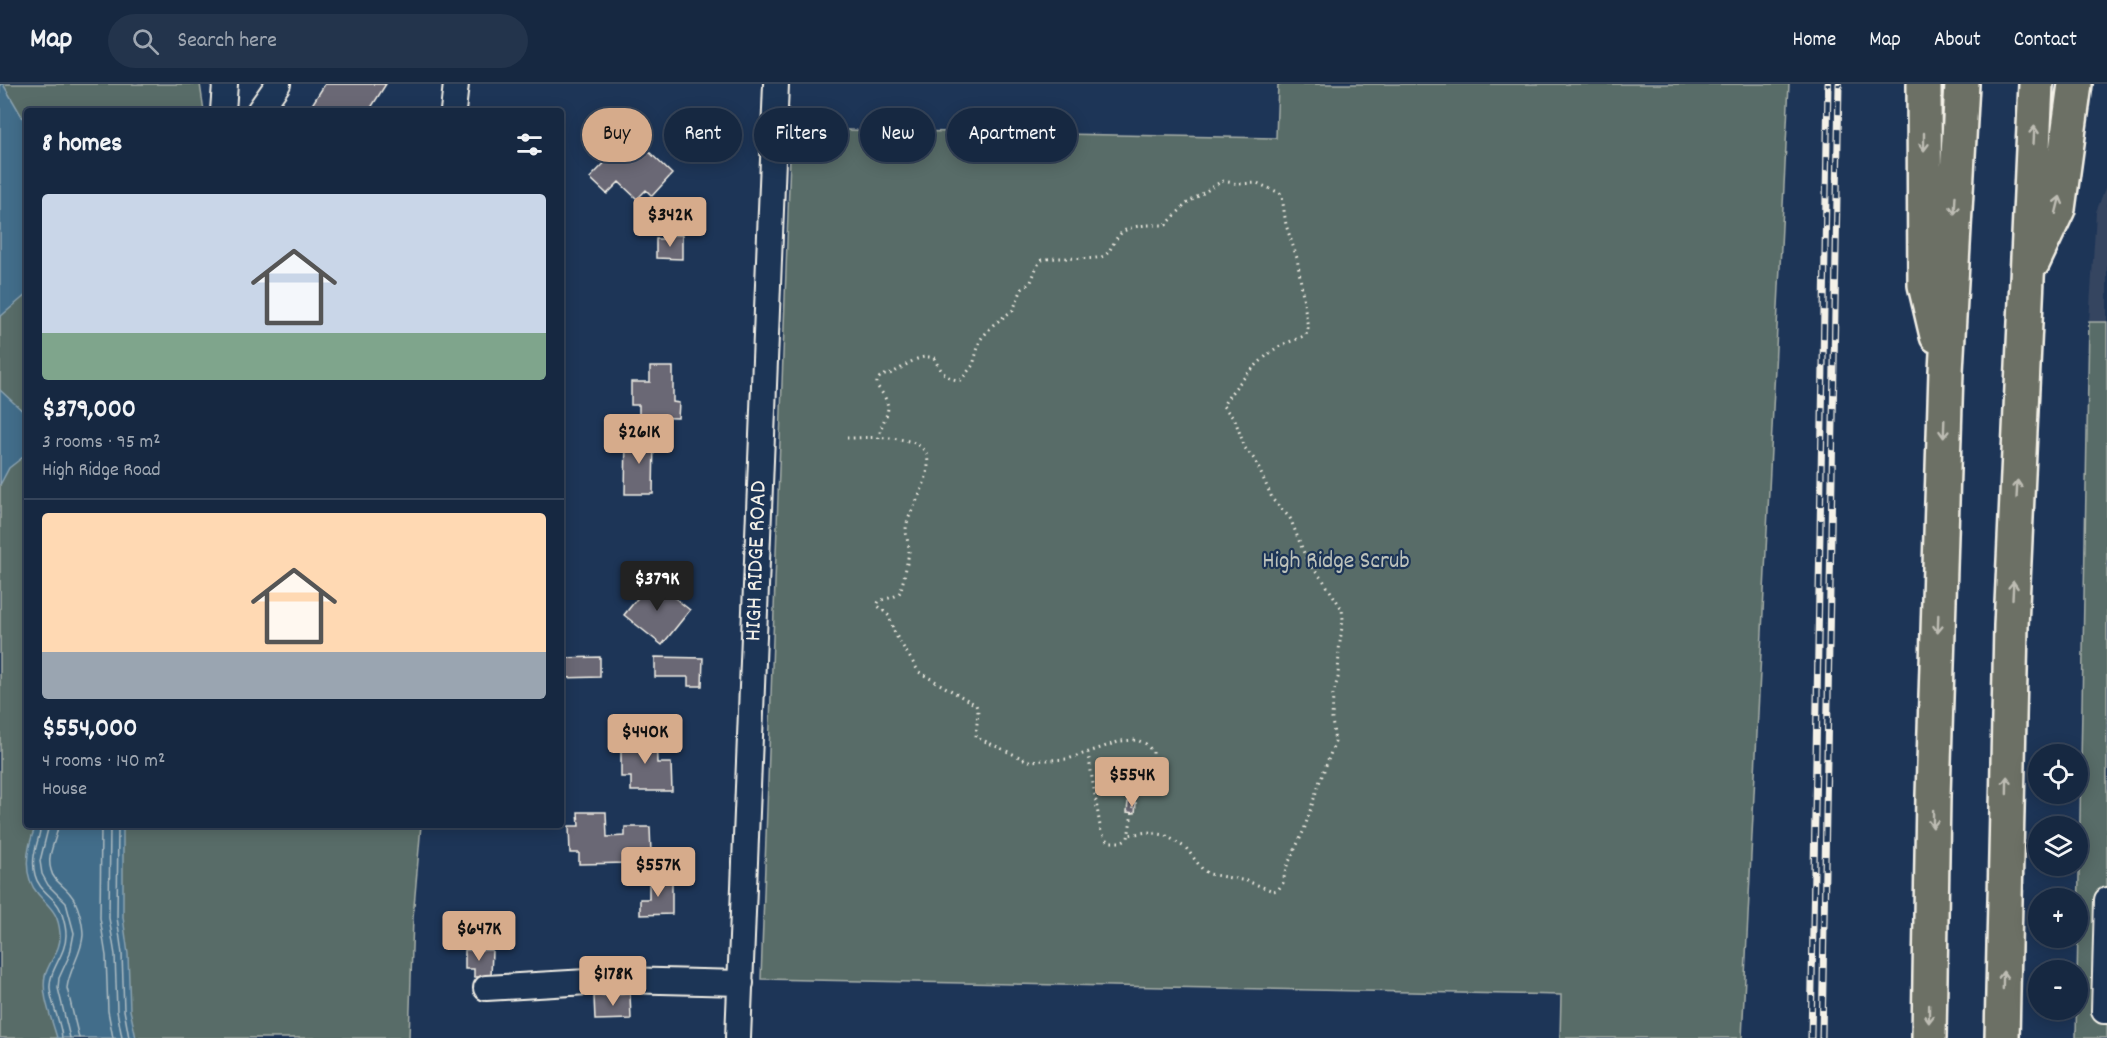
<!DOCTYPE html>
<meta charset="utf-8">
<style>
body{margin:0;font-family:Dekko,sans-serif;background:#23344c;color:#f1f3f6;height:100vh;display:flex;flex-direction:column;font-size:22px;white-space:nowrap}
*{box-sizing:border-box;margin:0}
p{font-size:20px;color:#9ea6b1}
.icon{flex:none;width:33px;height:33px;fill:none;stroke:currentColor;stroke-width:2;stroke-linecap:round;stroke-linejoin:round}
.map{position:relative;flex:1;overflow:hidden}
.side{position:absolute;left:24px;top:24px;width:540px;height:720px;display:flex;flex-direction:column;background:#162841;border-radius:6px;box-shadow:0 3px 15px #0003,0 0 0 2px #35445a}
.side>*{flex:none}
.top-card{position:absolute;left:582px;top:24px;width:570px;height:54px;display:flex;gap:12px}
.tools{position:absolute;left:2028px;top:660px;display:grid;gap:12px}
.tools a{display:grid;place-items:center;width:60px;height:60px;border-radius:50%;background:#162841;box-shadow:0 3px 15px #0003,0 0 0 2px #35445a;font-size:30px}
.price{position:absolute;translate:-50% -51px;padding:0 14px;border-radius:6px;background:#d6ab8b;color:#111;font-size:20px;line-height:39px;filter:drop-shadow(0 2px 3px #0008)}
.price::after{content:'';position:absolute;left:50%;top:36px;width:18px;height:14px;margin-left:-9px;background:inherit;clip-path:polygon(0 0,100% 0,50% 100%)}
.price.selected{background:#222;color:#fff}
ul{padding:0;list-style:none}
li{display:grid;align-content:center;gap:12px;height:318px;padding:0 18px}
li+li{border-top:2px solid #35445a}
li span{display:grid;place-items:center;height:186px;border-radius:6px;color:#555}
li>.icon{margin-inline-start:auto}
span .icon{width:108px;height:108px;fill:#fffc;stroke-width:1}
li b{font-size:26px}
h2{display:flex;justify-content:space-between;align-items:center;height:72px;padding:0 18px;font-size:26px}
.chip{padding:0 21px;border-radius:27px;background:#162841;box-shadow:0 3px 15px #0003,0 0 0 2px #35445a;font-size:21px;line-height:54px}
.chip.selected{background:#d6ab8b;color:#111}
header{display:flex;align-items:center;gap:36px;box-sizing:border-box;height:84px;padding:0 30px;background:#162841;border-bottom:2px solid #35445a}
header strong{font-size:28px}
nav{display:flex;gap:33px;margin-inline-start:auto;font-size:21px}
.search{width:420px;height:54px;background:#23344c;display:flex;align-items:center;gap:15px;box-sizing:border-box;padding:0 21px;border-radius:33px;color:#9ea6b1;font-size:22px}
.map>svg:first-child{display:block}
.built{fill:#344460}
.green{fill:#586c67;stroke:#a6aea8;stroke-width:1.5}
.water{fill:#436d8a;stroke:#8aa2b0;stroke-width:1.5}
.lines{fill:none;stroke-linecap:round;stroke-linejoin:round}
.shore{stroke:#adbcc2;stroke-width:1.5}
.building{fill:#6a6775;stroke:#f4f1e8;stroke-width:1.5}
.minor-casing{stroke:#f4f1e8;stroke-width:28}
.highway-casing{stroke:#f4f1e8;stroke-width:38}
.path{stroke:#f4f1e8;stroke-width:3;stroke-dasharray:1.5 4.5;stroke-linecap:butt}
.minor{stroke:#1d3557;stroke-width:24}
.highway{stroke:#6c7065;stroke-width:33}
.rail-casing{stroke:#f4f1e8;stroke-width:7}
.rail{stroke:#1d3557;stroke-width:4.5;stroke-dasharray:14;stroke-linecap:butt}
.oneway{stroke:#bebdb4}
.labels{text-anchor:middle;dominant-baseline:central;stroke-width:4.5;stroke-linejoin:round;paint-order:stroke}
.street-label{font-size:24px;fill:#f4f1e8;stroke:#1d3557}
.park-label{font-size:24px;fill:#bdc2bb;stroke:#1d3557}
</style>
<header>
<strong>Map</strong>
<div class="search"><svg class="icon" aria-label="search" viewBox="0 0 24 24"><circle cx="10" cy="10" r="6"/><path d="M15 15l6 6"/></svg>Search here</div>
<nav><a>Home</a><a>Map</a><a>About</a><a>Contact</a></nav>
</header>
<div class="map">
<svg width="2107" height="954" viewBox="0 0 2107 954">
<rect width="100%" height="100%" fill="#1d3557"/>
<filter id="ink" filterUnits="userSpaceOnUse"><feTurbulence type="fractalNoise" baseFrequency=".0167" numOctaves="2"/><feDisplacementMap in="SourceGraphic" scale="12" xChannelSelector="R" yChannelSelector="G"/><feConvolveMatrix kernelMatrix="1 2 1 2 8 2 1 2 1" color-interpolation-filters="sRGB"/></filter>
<g filter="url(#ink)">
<path class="built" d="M 2107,99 L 2107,238 L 2089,238 L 2096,128 Z"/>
<path class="green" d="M 0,0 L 200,0 L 204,27 L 27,27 L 27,741 L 421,741 L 413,834 L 409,954 L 0,954 Z
M 1278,0 L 1789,0 L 1742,954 L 1560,954 L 1561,911 L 761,895 L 791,45 L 1276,54 Z
M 2089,238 L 2107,238 L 2107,954 L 2076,954 Z"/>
<path class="water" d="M 0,0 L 3,0 L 27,41 L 27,210 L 0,233 Z
M 0,306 L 27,331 L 27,370 L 9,384 L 0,401 Z
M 36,741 L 123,741 L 123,833 L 128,870 L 130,926 L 136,954 L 57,954 C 52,935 41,911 45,892 C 49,877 62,865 60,849 C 58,828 51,825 38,810 C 21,790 27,763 36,741 Z"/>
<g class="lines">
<path class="shore" d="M 41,741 C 39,759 30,771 35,791 C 38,804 49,810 57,820 C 62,826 66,843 66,851 C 66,871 49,885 50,904 C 51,921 61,937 62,954
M 49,741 L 40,777 L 42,790 L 48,801 L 66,819 L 74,849 L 70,870 L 59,894 L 58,904 L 70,954
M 58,741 C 57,757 46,770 51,786 C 53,797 65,802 71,811 C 78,819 83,840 83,851 C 82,870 69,885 67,904 L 79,954
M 101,741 L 100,834 L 106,872 L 108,927 L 113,954
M 110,741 L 109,834 L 115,871 L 117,927 L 122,954
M 118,741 L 117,833 L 122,870 L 124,926 L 129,954"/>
</g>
<path class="building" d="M 325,0 L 386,0 L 369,27 L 308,27 Z
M 619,64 L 633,78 L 645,64 L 672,90 L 652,112 L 646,106 L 637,115 L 619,98 L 607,110 L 590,94 Z
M 669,151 L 682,151 L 682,175 L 656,174 L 656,155 L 669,155 Z
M 650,283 L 673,283 L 673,318 L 679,319 L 678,334 L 639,333 L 639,321 L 631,321 L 631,298 L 650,298 Z
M 626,352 L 654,353 L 653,410 L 625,410 Z
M 652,496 L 690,526 L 662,561 L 624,531 Z
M 600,573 L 600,593 L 561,594 L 561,574 Z
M 655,573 L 703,574 L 702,602 L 688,602 L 688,593 L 655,593 Z
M 656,648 L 657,679 L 671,679 L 672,707 L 631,707 L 631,693 L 621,693 L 621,664 L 630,664 L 630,649 Z
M 1128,718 L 1136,719 L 1135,729 L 1127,728 Z
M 578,728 L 606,728 L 607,753 L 625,752 L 625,743 L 650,743 L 651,769 L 629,769 L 629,779 L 579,780 L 579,769 L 570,769 L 569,742 L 579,742 Z
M 649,795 L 672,795 L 672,830 L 640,831 L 640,815 L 649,815 Z
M 465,866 L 492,866 L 491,893 L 474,893 L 474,885 L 465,885 Z
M 630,910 L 631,935 L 595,936 L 594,912 Z"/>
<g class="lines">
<g class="minor-casing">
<path id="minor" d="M 223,27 L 225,0
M 259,27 L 278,0
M 453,27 L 456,0
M 2107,816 L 2104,927 L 2107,927
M 486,904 L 621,896 L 741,899
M 738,954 L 776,0"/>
</g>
<g class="highway-casing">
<path id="highway" d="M 1924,0 L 1925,201 L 1937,252
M 2033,178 L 2058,125 L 2075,0
M 1929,954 L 1933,712 L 1946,287 L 1962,0
M 2002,954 L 2011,542 L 2036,0"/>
</g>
<path class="path" d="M 847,354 C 866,354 910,350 923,365 C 939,384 912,421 907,439 C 904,449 909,458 909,467 C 909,471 902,504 900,508 C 896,514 886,514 879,517 L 877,521 L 889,532 L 895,550 L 919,588 L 976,621 L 978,626 L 976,653 L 1028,677 L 1068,675 L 1121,657 L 1137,656 L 1146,660 L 1153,668 L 1153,683 L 1135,710 L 1128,754 L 1121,758 L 1109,758 L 1101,748 L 1088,669
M 879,355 C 881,330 899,329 877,302 C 877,297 876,297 880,293 C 884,290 889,291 894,288 C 906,282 919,269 934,274 C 940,286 946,296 961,296 L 973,281 L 980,256 L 993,241 L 1013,226 L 1022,205 L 1031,198 L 1037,182 L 1042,176 C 1060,171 1090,178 1104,172 C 1110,168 1111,163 1115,157 C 1124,139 1149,141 1166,141 L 1186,120 L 1222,97 L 1239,100 L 1257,99 L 1280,109 L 1282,112 L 1286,141 L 1297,174 L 1308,244 L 1306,251 C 1296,256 1284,259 1275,265 C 1260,276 1231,305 1223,322 L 1235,336 L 1245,364 L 1255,376 L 1273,416 L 1290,434 L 1308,479 L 1323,496 L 1342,525 L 1343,535 L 1339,566 L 1338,594 L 1333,610 L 1332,635 L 1335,658 L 1318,702 L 1304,746 L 1286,784 L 1283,799 L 1278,806 L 1273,807 L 1247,797 L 1209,790 L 1203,786 L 1186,764 L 1165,751 L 1148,748 L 1128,751"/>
<use href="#minor" class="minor"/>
<use href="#highway" class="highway"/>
<g class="rail-casing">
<path id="rail" d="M 1811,954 L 1828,0
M 1822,954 L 1839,0"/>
</g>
<use href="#rail" class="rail"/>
</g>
<defs><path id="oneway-shaft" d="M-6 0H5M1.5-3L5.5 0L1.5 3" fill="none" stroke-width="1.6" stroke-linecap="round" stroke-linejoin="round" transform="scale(1.5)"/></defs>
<g class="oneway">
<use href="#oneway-shaft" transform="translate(2034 51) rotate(-87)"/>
<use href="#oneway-shaft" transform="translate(1924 58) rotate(90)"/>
<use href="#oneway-shaft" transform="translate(1955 121) rotate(93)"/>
<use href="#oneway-shaft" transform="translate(2058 121) rotate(-76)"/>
<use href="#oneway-shaft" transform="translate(1944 345) rotate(92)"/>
<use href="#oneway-shaft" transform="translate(2017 405) rotate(-87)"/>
<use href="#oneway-shaft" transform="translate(2013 506) rotate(-87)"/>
<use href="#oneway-shaft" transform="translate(1938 540) rotate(92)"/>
<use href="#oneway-shaft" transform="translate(2007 701) rotate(-89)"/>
<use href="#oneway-shaft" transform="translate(1933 735) rotate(91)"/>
<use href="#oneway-shaft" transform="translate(2003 896) rotate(-89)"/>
<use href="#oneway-shaft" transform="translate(1929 930) rotate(91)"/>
</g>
</g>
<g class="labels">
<g class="street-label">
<text transform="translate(757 477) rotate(-88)">HIGH RIDGE ROAD</text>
</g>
<g class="park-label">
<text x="1336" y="478">High Ridge Scrub</text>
</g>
</g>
</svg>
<div class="tools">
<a><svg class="icon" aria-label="locate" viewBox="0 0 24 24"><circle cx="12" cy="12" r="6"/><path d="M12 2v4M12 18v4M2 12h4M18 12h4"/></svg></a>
<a><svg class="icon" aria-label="layers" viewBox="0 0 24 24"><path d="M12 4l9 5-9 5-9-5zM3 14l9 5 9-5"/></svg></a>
<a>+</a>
<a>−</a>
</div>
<b class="price" style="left:670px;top:164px">$342K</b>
<b class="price" style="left:639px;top:381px">$261K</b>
<b class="price selected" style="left:657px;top:528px">$379K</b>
<b class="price" style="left:645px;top:681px">$440K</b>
<b class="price" style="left:1132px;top:724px">$554K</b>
<b class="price" style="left:658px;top:814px">$557K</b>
<b class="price" style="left:479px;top:878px">$647K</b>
<b class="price" style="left:613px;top:923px">$178K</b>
<div class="top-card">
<a class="chip selected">Buy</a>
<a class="chip">Rent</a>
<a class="chip">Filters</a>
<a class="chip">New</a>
<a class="chip">Apartment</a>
</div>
<section class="side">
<h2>8 homes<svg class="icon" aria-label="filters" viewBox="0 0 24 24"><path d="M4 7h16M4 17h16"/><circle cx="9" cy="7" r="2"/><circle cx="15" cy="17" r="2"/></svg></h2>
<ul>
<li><span style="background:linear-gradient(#c9d6e8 75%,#7fa58c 0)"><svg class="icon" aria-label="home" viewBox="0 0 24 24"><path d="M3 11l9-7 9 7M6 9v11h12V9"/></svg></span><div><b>$379,000</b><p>3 rooms · 95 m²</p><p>High Ridge Road</p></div></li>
<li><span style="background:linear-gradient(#ffd9b3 75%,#9aa5b1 0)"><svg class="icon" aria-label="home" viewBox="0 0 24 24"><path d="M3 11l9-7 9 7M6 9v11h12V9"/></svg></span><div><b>$554,000</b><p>4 rooms · 140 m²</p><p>House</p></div></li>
</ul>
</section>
</div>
